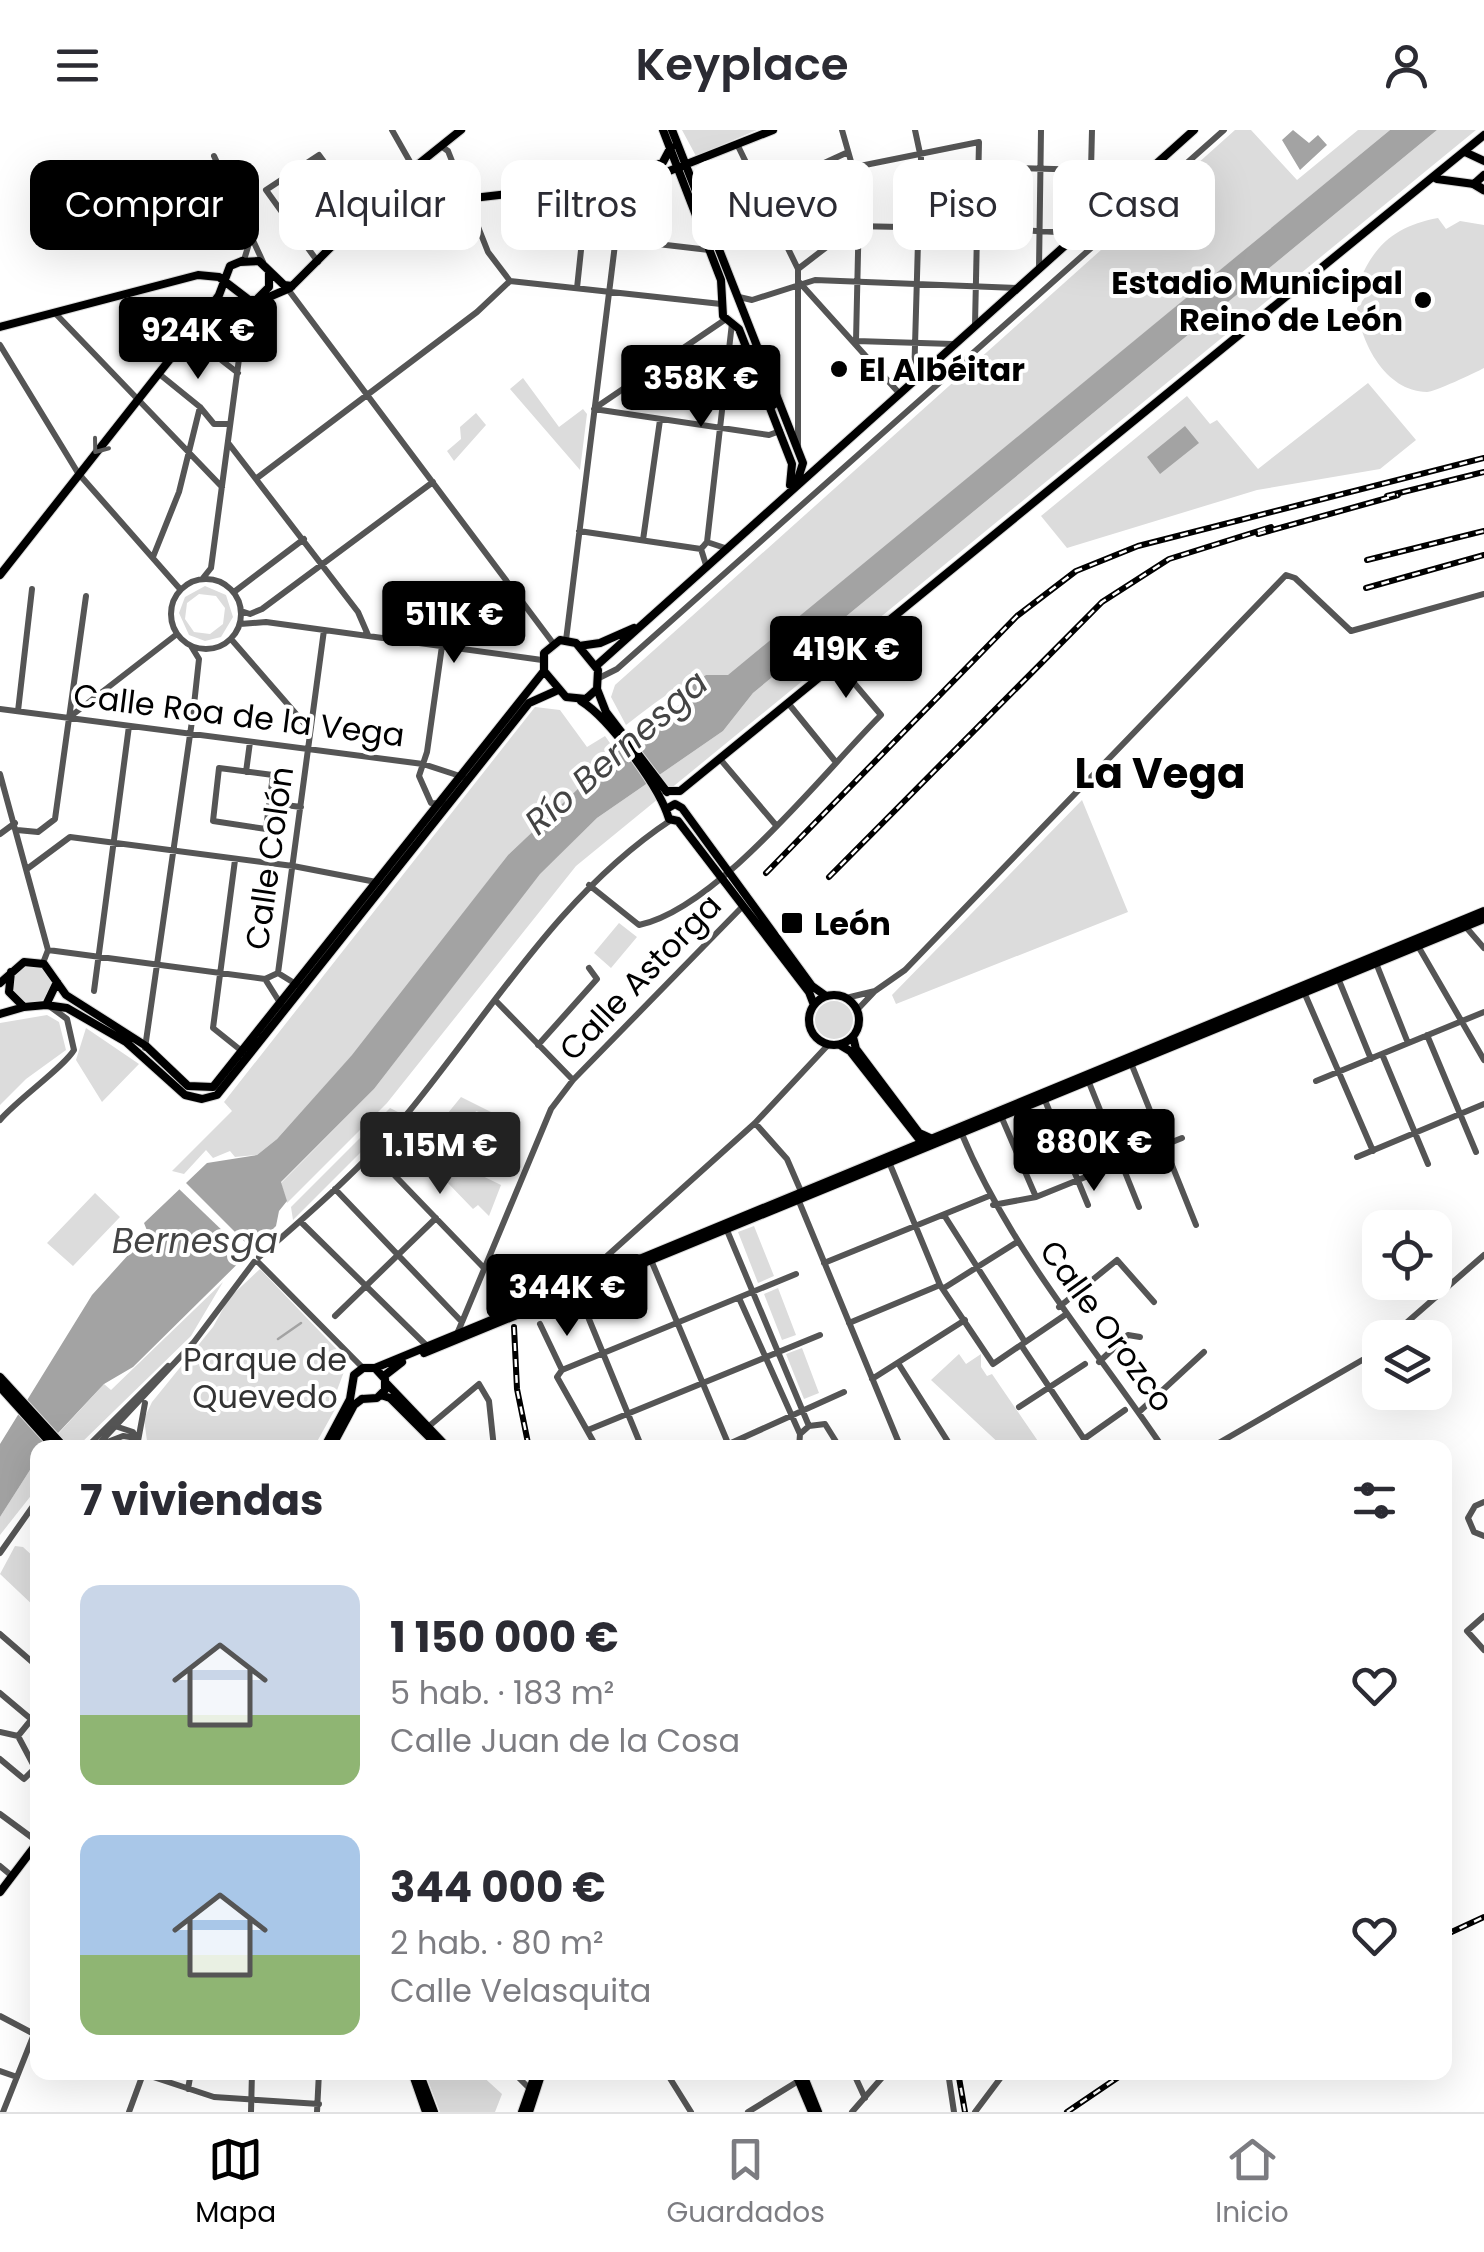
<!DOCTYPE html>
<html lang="es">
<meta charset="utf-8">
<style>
body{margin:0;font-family:Poppins,sans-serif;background:#f2f2f3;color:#2b2b33;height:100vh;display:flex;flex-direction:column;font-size:38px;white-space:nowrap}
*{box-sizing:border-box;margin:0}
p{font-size:32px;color:#7c7c81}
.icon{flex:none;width:55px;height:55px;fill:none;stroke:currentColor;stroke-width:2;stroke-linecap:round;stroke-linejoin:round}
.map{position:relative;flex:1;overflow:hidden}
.side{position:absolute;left:30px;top:1310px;width:1422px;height:640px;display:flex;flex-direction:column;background:#fff;border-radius:20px;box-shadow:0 10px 40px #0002}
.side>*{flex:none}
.top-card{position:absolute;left:30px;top:30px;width:1425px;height:90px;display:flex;gap:20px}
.controls{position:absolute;left:1362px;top:1080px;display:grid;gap:20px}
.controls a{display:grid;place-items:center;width:90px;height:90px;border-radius:20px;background:#fff;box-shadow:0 10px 40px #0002;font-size:50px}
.price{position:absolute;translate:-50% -85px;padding:0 22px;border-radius:10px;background:#000;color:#fff;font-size:32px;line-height:65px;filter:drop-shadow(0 2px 5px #0008)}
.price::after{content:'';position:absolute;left:50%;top:60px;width:30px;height:22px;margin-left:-15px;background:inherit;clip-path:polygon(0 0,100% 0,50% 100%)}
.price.current{background:#222;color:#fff}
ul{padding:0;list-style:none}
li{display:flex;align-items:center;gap:30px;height:250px;padding:0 50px}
li span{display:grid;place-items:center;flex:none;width:280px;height:200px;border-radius:20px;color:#555}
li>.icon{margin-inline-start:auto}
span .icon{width:120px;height:120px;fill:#fffc;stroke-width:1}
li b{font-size:42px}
h2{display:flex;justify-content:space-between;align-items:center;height:120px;padding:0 50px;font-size:42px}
.tag{padding:0 35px;border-radius:20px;background:#fff;box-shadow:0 10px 40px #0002;font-size:35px;line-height:90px}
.tag.current{background:#000;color:#fff}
header{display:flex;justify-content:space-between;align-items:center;height:130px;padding:0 50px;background:#fff;font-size:45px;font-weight:600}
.dock{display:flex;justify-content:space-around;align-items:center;height:140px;border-top:2px solid #e1e1e2;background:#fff;font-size:28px;color:#7c7c81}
.dock a{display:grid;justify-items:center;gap:5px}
.dock .current{color:#000}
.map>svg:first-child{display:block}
.green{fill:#dcdcdc;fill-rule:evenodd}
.water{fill:#a3a3a3}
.pier{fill:#fff}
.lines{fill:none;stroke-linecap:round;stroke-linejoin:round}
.stream{stroke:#a3a3a3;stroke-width:2.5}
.major-casing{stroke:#dbdbdb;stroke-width:10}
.highway-casing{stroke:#dbdbdb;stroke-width:11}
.minor{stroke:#555;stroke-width:6}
.major{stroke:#000;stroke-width:8}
.highway{stroke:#000;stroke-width:9}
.rail-casing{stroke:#000;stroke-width:6}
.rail{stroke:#fff;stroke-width:2.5;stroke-dasharray:8;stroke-linecap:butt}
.oneway{stroke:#595959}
.poi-dot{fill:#000;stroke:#fff;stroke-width:4}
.labels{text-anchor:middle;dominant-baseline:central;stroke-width:8;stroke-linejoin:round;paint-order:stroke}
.poi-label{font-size:32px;font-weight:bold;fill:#000;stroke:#fff;text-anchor:start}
.street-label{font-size:32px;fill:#000;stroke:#fff}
.park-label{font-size:32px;fill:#333;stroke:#fff}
.water-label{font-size:35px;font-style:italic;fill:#444;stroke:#fff}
.district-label{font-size:42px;font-weight:bold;fill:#000;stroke:#fff}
</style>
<header><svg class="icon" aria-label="menu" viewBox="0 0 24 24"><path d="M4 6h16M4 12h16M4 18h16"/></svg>Keyplace<svg class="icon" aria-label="person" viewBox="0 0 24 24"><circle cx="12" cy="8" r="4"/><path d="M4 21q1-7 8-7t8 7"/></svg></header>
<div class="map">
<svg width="1484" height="1982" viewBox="0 0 1484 1982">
<rect width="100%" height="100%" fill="#fff"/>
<path class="green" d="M 682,0 L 757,0 L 696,26 Z
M 1235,0 L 1251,0 L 1297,50 L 1358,0 L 1390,0 L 728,546 C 686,544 658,571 626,595 L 611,567 L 615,555 Z
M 1437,0 L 1476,0 L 576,736 L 387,973 L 287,1073 L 281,1053 L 374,959 L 539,744 L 597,688 L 723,601 L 753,563 Z
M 125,30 L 139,58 L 135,64 L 72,113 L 69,110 L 55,119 L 40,100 Z
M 1438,88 L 1446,99 L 1460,91 L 1484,95 L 1484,238 C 1475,243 1434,262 1427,262 C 1385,261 1361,213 1357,178 L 1369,162 L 1360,150 C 1375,113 1399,95 1438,88 Z
M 523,248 L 559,297 L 583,279 L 587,284 L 580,340 L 510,259 Z
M 1368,253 L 1416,310 L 1380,339 L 1257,360 L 1067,418 L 1041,386 L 1187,266 L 1210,294 L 1217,290 L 1258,339 Z
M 476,283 L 486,295 L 454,331 L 447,321 L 461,309 L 460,297 Z
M 205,456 L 226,465 L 233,487 L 221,507 L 205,511 L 189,505 L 179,483 L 185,467 ZM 199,464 L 216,466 L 225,478 L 223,494 L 210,504 L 194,502 L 185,489 L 187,473 Z
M 535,577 L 560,580 L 587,617 L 605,606 L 617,623 L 508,725 L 367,909 L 277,1009 L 257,1025 L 235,1027 L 230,1021 L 213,1028 L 206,1020 L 184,1044 L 172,1041 L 232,981 L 224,972 Z
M 1082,670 L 1128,782 L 896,874 L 892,865 Z
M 619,793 L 637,807 L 611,838 L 594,823 Z
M13 854a19 19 0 1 1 38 0a19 19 0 1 1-38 0Z
M815 890a19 19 0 1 1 38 0a19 19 0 1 1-38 0Z
M 47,885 L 59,892 L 66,920 L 26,949 L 0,975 L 0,893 Z
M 86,898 L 139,934 L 102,972 L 76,930 Z
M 461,967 L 519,996 L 476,981 L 456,1033 L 501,1055 L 489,1086 L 478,1075 L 473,1079 L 417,1021 Z
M 390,978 L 400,983 L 293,1090 L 291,1077 Z
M 95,1063 L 120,1087 L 73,1136 L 47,1113 Z
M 754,1096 L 774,1146 L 758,1153 L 738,1102 Z
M 260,1139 L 348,1231 L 333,1271 L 338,1274 L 314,1317 L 148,1318 L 144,1289 L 152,1272 L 213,1197 L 229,1168 Z
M 223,1152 L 191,1206 L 77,1317 L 45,1318 L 104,1254 L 111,1260 Z
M 778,1158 L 796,1205 L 782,1210 L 764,1164 Z
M 802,1218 L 819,1263 L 804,1269 L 786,1224 Z
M 959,1224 L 966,1234 L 981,1224 L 981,1237 L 987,1246 L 992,1244 L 1042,1317 L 1003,1317 L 931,1250 Z
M 37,1329 L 37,1358 L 0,1405 L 0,1387 Z
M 15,1416 L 23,1417 L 37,1430 L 37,1479 L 0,1444 Z
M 425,1943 L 479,1943 L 502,1964 L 495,1982 L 440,1982 Z"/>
<path class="water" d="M 1293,0 L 1309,13 L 1318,5 L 1327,15 L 1300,40 L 1282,10 Z
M 1390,0 L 1437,0 L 753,563 L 723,601 L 597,688 L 540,744 L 374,959 L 281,1052 L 287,1071 L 279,1081 L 276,1096 L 133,1237 L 104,1254 L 45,1317 L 38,1318 L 37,1329 L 0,1387 L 0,1314 L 92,1165 L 148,1103 L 144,1093 L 207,1033 L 257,1025 L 277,1009 L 352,925 L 508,725 L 671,571 L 672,580 L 679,575 L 683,578 L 694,569 L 689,557 L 706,545 L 728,545 Z
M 1185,296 L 1199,313 L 1160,344 L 1147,327 Z"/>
<path class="pier" d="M 184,1051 L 255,1122 L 252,1129 L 178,1058 Z"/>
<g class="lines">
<path class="stream" d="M 1192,111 L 1192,117
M 278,1209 L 301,1193"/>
<g class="major-casing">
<path id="major" d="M 663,0 L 721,150 L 723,186 L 739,199 L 792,334 L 790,355
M 672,0 L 803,333 L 797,352
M 1467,23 L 1484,31
M 638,45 L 663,32 L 671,17
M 1437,49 L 1474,54 L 1484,45
M 370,80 L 654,47 L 773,0
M 240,132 L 259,131 L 284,155 L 292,156
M 258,168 L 269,157 L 269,143
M 0,197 L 198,145 L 219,147 L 249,170 L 262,170 L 290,158 L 396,52 L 461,0
M 0,445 L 204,186 L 219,165 L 230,136 L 242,131
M 560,510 L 576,513 L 598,540 L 597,559 L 586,569 L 566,567 L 544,541 L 544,523 Z
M 579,516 L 600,513 L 634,498
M 596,536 L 1194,0
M 597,559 L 606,582 L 667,662
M 581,571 C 610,589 660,658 669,689 L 678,691 L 809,862 L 814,875
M 666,661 L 680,661 L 1484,5
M 668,678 L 675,674 L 682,678 L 812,856 L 826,866
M 11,842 L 9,862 L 24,877 L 46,875 L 57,852
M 0,853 L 24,832 L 44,834 L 66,865 L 146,916 L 188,956 L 213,957 L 544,541
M809 890a25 25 0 1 1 50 0a25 25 0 1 1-50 0Z
M 46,875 L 67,878 L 126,912 L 185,965 L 202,969 L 217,965 L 529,573 L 558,560
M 0,884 L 24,877
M 853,907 L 856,919 L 919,1003 L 930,1008
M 840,915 L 850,921 L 923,1014
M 424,1223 L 1484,789
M 375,1238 L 1484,781
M 384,1246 L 402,1232
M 0,1247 L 65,1318
M 386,1253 L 448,1318
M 0,1257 L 55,1318
M 381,1265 L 390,1268 L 440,1318
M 324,1318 L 350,1269 L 354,1245 L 363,1238 L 375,1238 L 385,1249 L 385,1260 L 377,1268 L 362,1269
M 331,1318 L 354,1275 L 362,1269
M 0,1762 L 38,1712
M 412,1942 L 426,1982
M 419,1942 L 434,1982
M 795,1942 L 812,1982
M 802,1942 L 818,1982
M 522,1982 L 536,1942
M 529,1982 L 542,1942"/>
</g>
<g class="highway-casing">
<path id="highway" d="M 1474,54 L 1484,60"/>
</g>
<path class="minor" d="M 392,0 L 413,37
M 842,0 L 852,35 L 860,36
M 1092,0 L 1091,40 L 1116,69
M 441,16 L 448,21 L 488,122 L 510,151
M 738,16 L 798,139 L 798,316
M 214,26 L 263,132
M 860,36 L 979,12 L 975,195
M 860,36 L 856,211 L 953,214
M 978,37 L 1091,40
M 396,53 L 397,68 L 405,73
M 761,62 L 846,23
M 932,96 L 1078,103
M 615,109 L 709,120
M 244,130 L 251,107
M 318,132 L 266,60 L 319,25 L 363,85
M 1039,138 L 1041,0
M 798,139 L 854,96 L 901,97 L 913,111 L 928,109 L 932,96 L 919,83 L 921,28 L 915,0
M 510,151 L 721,174
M 800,153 L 899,263
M 287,158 L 553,513
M 577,158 L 588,54
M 739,167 L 752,170 L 815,150 L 1017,158
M 55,183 L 222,357
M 189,205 L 238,243
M 0,215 L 78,343 L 180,459
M 158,243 L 200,277 L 214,294 L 230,294
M 914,250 L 918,112
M 595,278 L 726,189
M 594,279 L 769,305 L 780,301
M 229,314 L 358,482 L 368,505
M 257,348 L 477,182 L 510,151
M 579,401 L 701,419
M 643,410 L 660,290
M 707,412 L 732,193
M 153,427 L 179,362 L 200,277
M 706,435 L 701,419 L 707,412 L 725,418
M 203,448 L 211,438 L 245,184 L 241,167
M171 484a35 35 0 1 1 70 0a35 35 0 1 1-70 0Z
M 234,462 L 304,409
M 241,481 L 250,484 L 262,479 L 433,352
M 240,494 L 266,492 L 542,530
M 231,509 L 310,600
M 566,510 L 623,50
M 442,516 L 427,622 L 419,646 L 431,673 L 449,674
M 599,548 L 617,539 L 1224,0
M 788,573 L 835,631
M 0,579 L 423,634 L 463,647
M 18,581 L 32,459
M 71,586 L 177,504
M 720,629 L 775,694
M 219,638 L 273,645 L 266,699 L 213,691 Z
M 246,642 L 250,612
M 0,644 L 48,820 L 43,833
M 270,673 L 301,677
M 17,700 L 38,702 L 55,689 L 86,466
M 0,704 L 15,693
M 235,730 L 213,898 L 243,922
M 27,739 L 70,707 L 293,736 L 376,752
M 589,755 L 639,795 C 718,778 822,644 881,585 L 837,533
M 1465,796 L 1484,818
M 1418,816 L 1484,930
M 48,820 L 265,849
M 1376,833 L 1408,913
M 278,843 L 324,500
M 1338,848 L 1371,929
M 94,861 L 129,596
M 875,861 L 905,840 L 1286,445 L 1295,448 L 1351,501 L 1484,464
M 1304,862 L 1373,1021
M 846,868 L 875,861 L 857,880
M 496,871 L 573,950
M 282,876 L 265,849 L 278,843 L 299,856
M 1427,905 L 1476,1022
M 538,915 L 597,849 L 589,838
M 145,918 L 193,584 L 199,529 L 191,516
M 1382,924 L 1428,1034
M 1131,933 L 1196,1095
M 1088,950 L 1139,1077
M 1316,951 L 1484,882
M 1044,968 L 1088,1075
M 1001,986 L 1036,1067
M 0,990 C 18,969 64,937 74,920 L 67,889 L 52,878
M 755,993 L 787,1029 L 803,1066
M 961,1002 C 1010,1120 1092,1213 1163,1318
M 373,1023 L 483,1137
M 1357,1027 L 1484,974
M 889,1032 L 940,1155 L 993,1234 L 1065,1185
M 335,1059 L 462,1192
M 798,1069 L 901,1318
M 993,1075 L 1036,1067 L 1182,1008
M 944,1085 L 1025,1212
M 302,1093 L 427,1216
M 726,1098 L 809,1296
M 259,1127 C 311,1082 363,1037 407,984 C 490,883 560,763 671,690
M 651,1130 L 730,1318
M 259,1133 L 363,1238
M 824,1133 L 989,1066
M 578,1152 L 755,993 L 828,915
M 944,1158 L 1017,1112
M 577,1160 L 642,1318
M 739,1168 L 800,1304
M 1059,1177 L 1117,1130 L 1154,1172
M 335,1186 L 436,1088
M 849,1193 L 940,1155
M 540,1194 L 562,1240
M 457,1204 L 551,979 L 573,950 L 743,776
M 1389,1208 L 1484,1125
M 1021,1215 L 1090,1318
M 1099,1232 L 1128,1205 L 1140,1207
M 898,1233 L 952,1318
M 872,1249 L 965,1190
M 1019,1277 L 1085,1234
M 1139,1282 L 1204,1222
M 118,1297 L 133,1302 L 141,1318
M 428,1297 L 479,1254 L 489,1271 L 494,1318
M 588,1300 L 820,1205
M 1084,1309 L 1125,1280
M 138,1311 L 145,1273
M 105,1313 L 123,1306 L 137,1308
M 86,1318 L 168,1236
M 95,1318 L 194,1212 L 254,1132
M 597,1318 L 557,1247 L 562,1240 L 796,1144
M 631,1318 L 640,1312
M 720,1318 L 844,1262
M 799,1318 L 800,1304 L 809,1296 L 825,1294 L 840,1318
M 1210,1318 L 1364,1229 L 1380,1215
M 1484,1372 L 1475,1376 L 1468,1388 L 1474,1402 L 1484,1406
M 0,1423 L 38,1369
M 1484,1486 L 1467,1501 L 1484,1520
M 0,1504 L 38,1537
M 0,1563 L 38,1595
M 0,1602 L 18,1606 L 35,1638 L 24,1649 L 0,1629
M 18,1606 L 31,1590
M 0,1684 L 38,1712
M 0,1736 L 12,1746
M 0,1886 L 34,1904
M 0,1941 L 17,1947
M 138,1942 L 214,1967 L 319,1974
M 513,1942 L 530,1959
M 666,1942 L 691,1982
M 853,1942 L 865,1968
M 948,1942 L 954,1982
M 188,1959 L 191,1942
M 3,1982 L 34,1904
M 129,1982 L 143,1944
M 251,1982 L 252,1942
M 317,1982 L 319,1942
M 748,1982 L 800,1950
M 852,1982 L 887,1942
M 975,1982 L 1005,1942"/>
<use href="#major" class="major"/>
<use href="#highway" class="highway"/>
<g class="rail-casing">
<path id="rail" d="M 1387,366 L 1484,342
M 1258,404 L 1398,365
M 1367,430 L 1484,401
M 1366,458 L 1484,425
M 766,743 L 1017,486 L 1076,441 L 1138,416 L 1484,328
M 829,747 L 1102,472 L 1169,429 L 1271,397
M 514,1197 L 517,1259 L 529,1318
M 1445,1805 L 1484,1787
M 958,1942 L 965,1982
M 1067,1982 L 1126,1942"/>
</g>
<use href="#rail" class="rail"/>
</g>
<defs><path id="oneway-chevron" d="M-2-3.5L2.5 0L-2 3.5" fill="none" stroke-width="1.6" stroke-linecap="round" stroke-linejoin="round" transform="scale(2.5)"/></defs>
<use class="oneway" href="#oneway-chevron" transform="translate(99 317) rotate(127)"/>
<g class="poi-dot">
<circle cx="1423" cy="170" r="10"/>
<circle cx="839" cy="239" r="10"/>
<rect x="780" y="781" width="24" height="24" rx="5"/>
</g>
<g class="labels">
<g class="poi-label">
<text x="1403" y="152" text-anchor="end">Estadio Municipal<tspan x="1403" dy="37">Reino de León</tspan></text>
<text x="859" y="239">El Albéitar</text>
<text x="814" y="793">León</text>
</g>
<g class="street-label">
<text transform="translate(239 585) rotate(7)">Calle Roa de la Vega</text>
<text transform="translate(269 728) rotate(-82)">Calle Colón</text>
<text transform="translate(640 847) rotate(-46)">Calle Astorga</text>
<text transform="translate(1107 1196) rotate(54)">Calle Orozco</text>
</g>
<g class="park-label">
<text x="265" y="1229">Parque de<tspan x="265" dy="37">Quevedo</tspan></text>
</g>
<g class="water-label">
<text transform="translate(616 622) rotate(-41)">Río Bernesga</text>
<text x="195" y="1110">Bernesga</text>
</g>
<g class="district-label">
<text x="1160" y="643">La Vega</text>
</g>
</g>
</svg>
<div class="controls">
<a><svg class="icon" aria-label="locate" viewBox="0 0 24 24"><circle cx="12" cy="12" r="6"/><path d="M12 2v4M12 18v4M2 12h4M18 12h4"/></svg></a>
<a><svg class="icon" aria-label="layers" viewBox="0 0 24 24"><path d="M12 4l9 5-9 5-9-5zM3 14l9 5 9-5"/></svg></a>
</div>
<b class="price" style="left:198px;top:252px">924K €</b>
<b class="price" style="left:701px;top:300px">358K €</b>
<b class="price" style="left:454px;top:536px">511K €</b>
<b class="price" style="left:846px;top:571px">419K €</b>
<b class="price" style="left:1094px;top:1064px">880K €</b>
<b class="price current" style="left:440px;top:1067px">1.15M €</b>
<b class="price" style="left:567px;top:1209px">344K €</b>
<div class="top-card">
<a class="tag current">Comprar</a>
<a class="tag">Alquilar</a>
<a class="tag">Filtros</a>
<a class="tag">Nuevo</a>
<a class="tag">Piso</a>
<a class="tag">Casa</a>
</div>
<section class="side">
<h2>7 viviendas<svg class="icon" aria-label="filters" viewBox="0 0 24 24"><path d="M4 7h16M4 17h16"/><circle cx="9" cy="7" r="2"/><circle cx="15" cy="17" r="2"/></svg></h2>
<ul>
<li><span style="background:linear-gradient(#c9d6e8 65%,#8fb573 0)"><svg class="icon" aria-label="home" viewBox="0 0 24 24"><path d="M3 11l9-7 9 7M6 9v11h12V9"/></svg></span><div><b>1 150 000 €</b><p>5 hab. · 183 m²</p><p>Calle Juan de la Cosa</p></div><svg class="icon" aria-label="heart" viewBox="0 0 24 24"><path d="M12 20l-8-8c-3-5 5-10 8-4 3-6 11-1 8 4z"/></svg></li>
<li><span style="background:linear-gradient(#a9c7e8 60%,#8fb573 0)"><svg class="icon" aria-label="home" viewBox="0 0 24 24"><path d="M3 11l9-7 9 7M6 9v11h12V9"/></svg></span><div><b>344 000 €</b><p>2 hab. · 80 m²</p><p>Calle Velasquita</p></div><svg class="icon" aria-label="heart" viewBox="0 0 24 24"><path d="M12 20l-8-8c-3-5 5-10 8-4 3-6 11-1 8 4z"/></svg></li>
</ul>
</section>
</div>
<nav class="dock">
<a class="current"><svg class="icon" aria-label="map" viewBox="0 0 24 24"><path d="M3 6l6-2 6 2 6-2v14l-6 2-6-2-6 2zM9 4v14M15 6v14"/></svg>Mapa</a>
<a><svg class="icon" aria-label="saved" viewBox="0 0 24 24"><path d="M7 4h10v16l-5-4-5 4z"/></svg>Guardados</a>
<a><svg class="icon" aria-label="home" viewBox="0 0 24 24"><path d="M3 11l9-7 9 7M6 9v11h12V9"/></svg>Inicio</a>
</nav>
